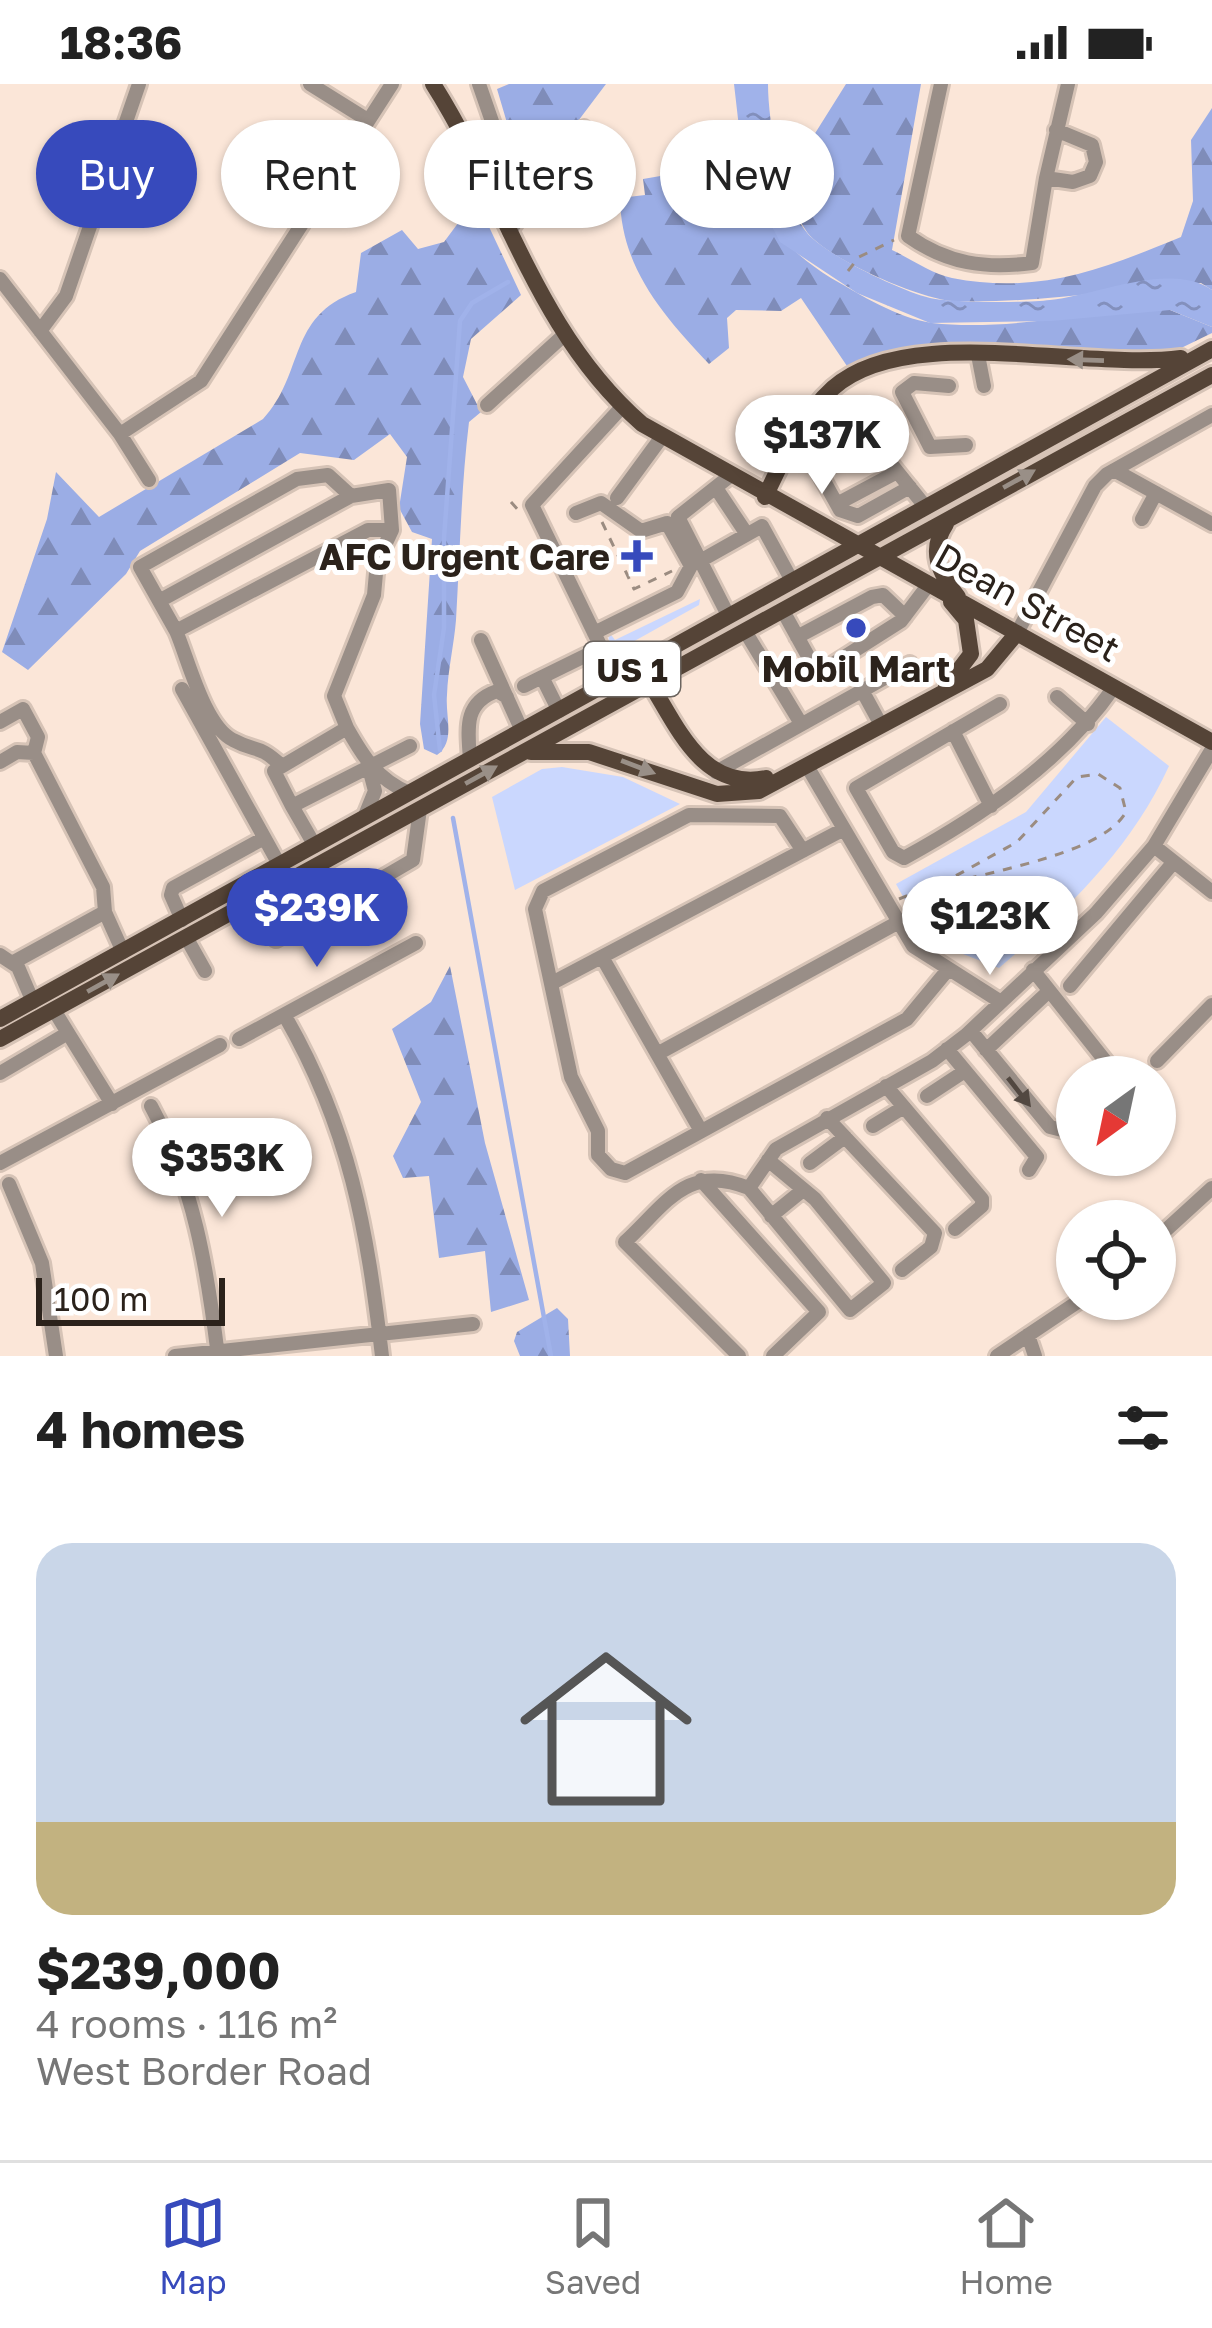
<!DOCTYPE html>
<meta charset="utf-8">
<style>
body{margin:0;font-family:"Golos Text",sans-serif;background:#f6f6f6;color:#222;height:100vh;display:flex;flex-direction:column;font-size:45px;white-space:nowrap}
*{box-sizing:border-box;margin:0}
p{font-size:39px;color:#767676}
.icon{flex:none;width:66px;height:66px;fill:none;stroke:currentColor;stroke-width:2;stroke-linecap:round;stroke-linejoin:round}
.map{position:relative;height:1272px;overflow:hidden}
.sheet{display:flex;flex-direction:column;background:#fff;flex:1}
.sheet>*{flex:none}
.top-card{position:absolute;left:36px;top:36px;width:1140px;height:108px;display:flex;gap:24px}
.needle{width:78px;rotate:213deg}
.tools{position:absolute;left:1056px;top:972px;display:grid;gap:24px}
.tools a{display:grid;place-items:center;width:120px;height:120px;border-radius:50%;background:#fff;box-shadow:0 3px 9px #0004;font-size:60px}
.scale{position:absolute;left:36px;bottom:30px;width:189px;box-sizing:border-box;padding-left:12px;border:6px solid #2b221b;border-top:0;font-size:33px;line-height:42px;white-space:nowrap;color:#2b221b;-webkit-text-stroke:9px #fff;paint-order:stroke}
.price{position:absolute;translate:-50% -102px;padding:0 27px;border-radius:42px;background:#fff;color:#222;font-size:39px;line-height:78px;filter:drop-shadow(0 3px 6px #0008)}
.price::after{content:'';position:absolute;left:50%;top:72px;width:36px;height:27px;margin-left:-18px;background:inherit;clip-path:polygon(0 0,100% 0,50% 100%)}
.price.selected{background:#374abc;color:#fff}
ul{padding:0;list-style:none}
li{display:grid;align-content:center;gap:24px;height:636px;padding:0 36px}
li+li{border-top:3px solid #e0e0e0}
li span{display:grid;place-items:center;height:372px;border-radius:36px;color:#555}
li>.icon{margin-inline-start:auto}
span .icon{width:216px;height:216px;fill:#fffc;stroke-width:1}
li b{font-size:51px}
h2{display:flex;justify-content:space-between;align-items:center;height:144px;padding:0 36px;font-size:51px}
.tag{padding:0 42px;border-radius:54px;background:#fff;box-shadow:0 3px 9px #0004;font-size:42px;line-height:108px}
.tag.selected{background:#374abc;color:#fff}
.status{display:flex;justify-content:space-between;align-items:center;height:84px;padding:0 60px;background:#fff;direction:ltr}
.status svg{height:33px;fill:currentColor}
.tab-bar{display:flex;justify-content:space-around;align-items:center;height:168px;border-top:3px solid #e0e0e0;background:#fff;font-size:33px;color:#767676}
.tab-bar a{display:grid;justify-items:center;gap:6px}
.tab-bar .selected{color:#374abc}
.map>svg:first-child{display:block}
.grass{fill:#cad7fe}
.forest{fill:url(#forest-firs)}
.water{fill:url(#water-ripples)}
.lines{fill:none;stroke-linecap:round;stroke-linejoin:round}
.stream{stroke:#a0b2ea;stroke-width:4.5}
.minor-casing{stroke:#d6c3b6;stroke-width:20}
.major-casing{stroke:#d6c3b6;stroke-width:22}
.path{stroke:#9b8c81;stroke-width:3;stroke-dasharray:9 9;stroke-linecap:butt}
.minor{stroke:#998e87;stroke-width:14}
.major{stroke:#554437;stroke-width:16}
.oneway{fill:#998f87}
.oneway2{fill:#524841}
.poi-dot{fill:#374abc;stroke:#fff;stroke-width:4.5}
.labels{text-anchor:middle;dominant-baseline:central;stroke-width:10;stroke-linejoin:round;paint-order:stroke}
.shield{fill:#fff;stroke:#6b645f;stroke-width:3}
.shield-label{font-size:33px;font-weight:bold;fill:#2b221b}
.poi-label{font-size:36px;font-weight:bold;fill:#2b221b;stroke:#fff;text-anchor:end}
.street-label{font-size:36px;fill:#2b221b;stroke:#fff}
</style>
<div class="status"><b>18:36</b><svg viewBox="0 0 49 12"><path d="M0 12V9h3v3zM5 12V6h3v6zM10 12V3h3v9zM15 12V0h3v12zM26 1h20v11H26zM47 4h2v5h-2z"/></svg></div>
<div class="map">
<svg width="1212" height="1272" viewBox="0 0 1212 1272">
<defs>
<pattern id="forest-firs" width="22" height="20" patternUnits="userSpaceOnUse" patternTransform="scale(3)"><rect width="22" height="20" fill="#9bade5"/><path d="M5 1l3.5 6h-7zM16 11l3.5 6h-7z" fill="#7f8cb9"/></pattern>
<pattern id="water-ripples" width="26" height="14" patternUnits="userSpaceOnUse" patternTransform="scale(3)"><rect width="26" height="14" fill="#a0b2ea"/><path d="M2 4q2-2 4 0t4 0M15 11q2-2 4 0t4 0" fill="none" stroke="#8390bd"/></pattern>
</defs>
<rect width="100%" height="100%" fill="#fbe6d8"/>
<path class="grass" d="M 700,515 L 699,521 L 613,569 L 608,564 L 609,548 L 615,556 Z
M 1106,633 L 1169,682 C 1131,765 1068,825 999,884 L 927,856 L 896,800 L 1026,728 Z
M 562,683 L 623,693 L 680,720 L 515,806 L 492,713 L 542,685 Z"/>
<path class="forest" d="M 509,0 L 606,0 L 520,114 L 518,76 L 497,5 Z
M 846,0 L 921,0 L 892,166 C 911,175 932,190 952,194 C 1039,211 1103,185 1181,153 L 1193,117 L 1191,56 L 1212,24 L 1212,206 L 1201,199 C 1118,205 1035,220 952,217 C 920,215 821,173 805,145 C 792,124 780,91 776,67 L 814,51 Z
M 730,80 L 743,82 C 755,132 789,168 831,194 C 861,211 897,234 932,239 C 1011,248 1092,225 1170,226 L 1212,243 L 1212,249 L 1177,266 L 1132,270 L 900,264 L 847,282 L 801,214 L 781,227 L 736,226 L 727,234 L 729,264 L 709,280 C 663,231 621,184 620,114 L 645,111 L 643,95 Z
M 476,115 L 521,211 L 471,255 L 463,293 L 481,328 L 469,338 C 461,404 460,469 456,536 C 454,561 448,585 447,611 C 445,633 456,657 437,671 L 424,665 L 420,640 L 432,455 L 412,448 L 399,424 L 407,373 L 390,350 L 354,376 L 300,369 L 140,467 L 126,490 L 28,586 L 2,568 L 47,435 L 56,388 L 99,433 L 263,335 C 305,290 287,232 356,208 L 361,169 L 402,146 L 418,165 L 444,158 Z
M 450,882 L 485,1059 L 529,1216 L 491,1228 L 485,1167 L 439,1174 L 429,1092 L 403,1094 L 393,1072 L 421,1018 L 392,945 L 431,918 Z
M 557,1224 L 568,1235 L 570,1272 L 520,1272 L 514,1257 L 517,1248 Z"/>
<path class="water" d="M 734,0 L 768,0 C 768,39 782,120 808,150 C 828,172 901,207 930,214 C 953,219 1025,219 1050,216 C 1096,212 1169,177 1212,206 L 1212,243 L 1170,226 L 1051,237 L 930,239 L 857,209 L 780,158 L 744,87 Z"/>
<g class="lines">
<path class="stream" d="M 440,666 L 434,611 L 444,544 L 444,454 L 460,237 L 472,219 L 508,198
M 453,734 L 551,1272"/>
<g class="minor-casing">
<path id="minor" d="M 310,0 L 366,35
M 479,0 L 504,72 L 508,141
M 941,0 L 908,152 C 947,180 986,185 1032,179 L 1046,94
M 1056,46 L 1092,61 L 1096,78 L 1090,92 L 1073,98 L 1046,94 L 1068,0
M 509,148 L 584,44
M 0,195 L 120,350 L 201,297 L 392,0
M 40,247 L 66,212 L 139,0
M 978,271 L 984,302
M 949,302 L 914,299 L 902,308 L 930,363 L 966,361
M 487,321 L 563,252
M 120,350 L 149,396
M 792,360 L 809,370 L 840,426 L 858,432 L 910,403
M 875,360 L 924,421
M 1114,386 L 1212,440
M 716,404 L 746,449
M 617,414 L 661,354
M 837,420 L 897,388
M 576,429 L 601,419 L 641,447 L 667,439 L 691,482 L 677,508 L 594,549
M 1142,435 L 1156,409
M 700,477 L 762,442 L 791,495
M 159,517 L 351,412
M 783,527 L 814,583 L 827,584 L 901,537 L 929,500
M 728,531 L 678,433 L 730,392
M 176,547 C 188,574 204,642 233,656 C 257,669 257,659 282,682
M 745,547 L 800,638
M 1017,549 L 1095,402 L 1107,390 L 1212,331
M 797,553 L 872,513 L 883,511 L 905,532
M 481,556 L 522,647
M 616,594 L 532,421 L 622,323
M 524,602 L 542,593
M 182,605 L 280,782
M 863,608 L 881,641
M 1057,613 L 1088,640
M 1000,620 L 856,704 L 893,768 L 904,774 C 982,731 1062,678 1114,603
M 559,627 L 542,593 L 601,564
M 0,638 L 23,625 L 38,653 L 34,669 L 103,803 L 105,828 L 123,868
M 347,644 L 334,612 L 374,511 L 377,478 L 392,446 L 389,406 L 351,412 L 328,391 L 297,395 L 140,483 L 176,547 L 368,446 L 392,446
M 953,647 L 991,722
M 470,676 C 468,645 463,619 497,607 L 507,613
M 0,678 L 17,668 L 34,669
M 807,682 L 913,862 L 1001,918
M 716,688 L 910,580
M 292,722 L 274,687 L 347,644 C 364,674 377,695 409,709
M 364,734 L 375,707 L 369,684
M 315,762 L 292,722 L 410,662
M 1154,762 L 1212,808
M 803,767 L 780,732 L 689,731 L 543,807 L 535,825 L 571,993 L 598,1047 L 598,1071 L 611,1085 L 625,1089 L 907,935 L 946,888
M 294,795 L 317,832 L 413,776 L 420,725
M 182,836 L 171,811 L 173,804 L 264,754
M 186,853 L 205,887
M 276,855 L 317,832
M 0,871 L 18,883 L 33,918
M 602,873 L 701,1047
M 12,879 L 105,828
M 1033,886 L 1118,993
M 554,898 L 844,745
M 1070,902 L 1172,780
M 285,932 C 350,1045 367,1145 382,1272
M 971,947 L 1050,1043 L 1062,1046 L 1077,1035
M 68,949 L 112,1020
M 239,955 L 416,859
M 947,965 L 1037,1073 L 1029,1086
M 986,966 L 1048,908
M 657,970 L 897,839
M 1157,977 L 1212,921
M 0,989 L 68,949 L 54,926
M 886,1002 L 982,1115 L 982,1122 L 955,1145
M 927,1012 L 965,987
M 151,1022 C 194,1102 207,1183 218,1272
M 827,1034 L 935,1149 L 931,1163 L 902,1186
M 873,1042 L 904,1023
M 0,1079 L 220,961
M 810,1079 L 845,1053
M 701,1096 L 819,1228 L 773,1272
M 9,1100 L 42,1179 L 56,1272
M 749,1104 L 850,1226 L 884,1199 L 815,1115 L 768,1076
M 771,1132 L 803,1106
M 1155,1156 L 1212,1104
M 1028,1251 L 1035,1272
M 175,1272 L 473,1240
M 739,1272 L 625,1158 C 667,1119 687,1079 749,1104 L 776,1065 L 932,977 L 966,951 L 1096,829 L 1154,762 L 1212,665
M 997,1272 L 1082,1215"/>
</g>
<g class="major-casing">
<path id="major" d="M 433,0 C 506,115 536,248 642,340 L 1212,658
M 765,413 C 783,375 801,333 833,304 C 907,238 1083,287 1181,274
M 946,440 C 928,467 939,489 958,513
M 650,599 C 678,644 703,707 766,694
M 946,603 L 971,570 L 966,536 L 951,518
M 531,668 L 589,668 L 717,710 L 759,707 L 987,585 L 1017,549
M 0,935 L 1212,265
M 0,955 L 1212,291"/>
</g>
<path class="path" d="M 848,187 L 859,173 L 894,156
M 511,418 L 520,428
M 602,438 L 634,505 L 672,487
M 899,815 C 958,790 1098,777 1126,728 L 1120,704 L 1098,690 L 1077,693 L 1017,758 L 950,795"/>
<use href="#minor" class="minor"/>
<use href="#major" class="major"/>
</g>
<defs><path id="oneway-solid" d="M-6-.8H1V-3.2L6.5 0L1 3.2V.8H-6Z" transform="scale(3)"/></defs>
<g class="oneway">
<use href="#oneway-solid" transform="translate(1086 276) rotate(-178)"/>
<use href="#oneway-solid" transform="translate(1019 395) rotate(-29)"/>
<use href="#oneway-solid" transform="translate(638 683) rotate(21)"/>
<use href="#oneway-solid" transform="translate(481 691) rotate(-29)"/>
<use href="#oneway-solid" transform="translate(103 899) rotate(-29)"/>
</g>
<use class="oneway2" href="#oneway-solid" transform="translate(1019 1008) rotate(52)"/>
<g class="poi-dot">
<path d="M631 454h12v12h12v12h-12v12h-12v-12h-12v-12h12z"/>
<circle cx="856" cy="544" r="12"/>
</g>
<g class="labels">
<rect class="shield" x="584" y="558" width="96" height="54" rx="9"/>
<g class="shield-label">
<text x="632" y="585">US 1</text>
</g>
<g class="poi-label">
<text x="610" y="472">AFC Urgent Care</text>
<text x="856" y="584" text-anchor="middle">Mobil Mart</text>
</g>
<g class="street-label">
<text transform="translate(1028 518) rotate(29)">Dean Street</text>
</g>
</g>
</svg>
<div class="tools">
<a><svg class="needle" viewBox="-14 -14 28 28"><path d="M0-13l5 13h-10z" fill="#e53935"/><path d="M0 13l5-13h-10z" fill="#767676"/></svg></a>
<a><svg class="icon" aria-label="locate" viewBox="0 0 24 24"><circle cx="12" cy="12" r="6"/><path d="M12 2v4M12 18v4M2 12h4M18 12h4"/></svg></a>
</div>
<div class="scale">100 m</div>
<b class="price" style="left:822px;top:413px">$137K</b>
<b class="price selected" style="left:317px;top:886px">$239K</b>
<b class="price" style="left:990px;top:894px">$123K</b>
<b class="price" style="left:222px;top:1136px">$353K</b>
<div class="top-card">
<a class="tag selected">Buy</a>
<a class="tag">Rent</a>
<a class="tag">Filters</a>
<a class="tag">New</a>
</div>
</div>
<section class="sheet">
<h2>4 homes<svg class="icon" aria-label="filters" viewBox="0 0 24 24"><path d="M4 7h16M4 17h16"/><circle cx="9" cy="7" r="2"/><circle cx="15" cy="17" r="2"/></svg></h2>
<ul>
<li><span style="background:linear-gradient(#c9d6e8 75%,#c2b280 0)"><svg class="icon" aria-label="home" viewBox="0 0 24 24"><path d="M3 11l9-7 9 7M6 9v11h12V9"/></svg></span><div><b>$239,000</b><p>4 rooms · 116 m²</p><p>West Border Road</p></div></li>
</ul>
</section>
<nav class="tab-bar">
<a class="selected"><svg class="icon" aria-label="map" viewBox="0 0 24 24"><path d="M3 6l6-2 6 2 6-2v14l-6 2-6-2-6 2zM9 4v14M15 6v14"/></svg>Map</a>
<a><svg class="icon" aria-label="saved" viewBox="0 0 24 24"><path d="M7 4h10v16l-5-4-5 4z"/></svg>Saved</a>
<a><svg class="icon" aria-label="home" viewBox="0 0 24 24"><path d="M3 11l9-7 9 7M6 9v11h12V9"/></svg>Home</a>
</nav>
